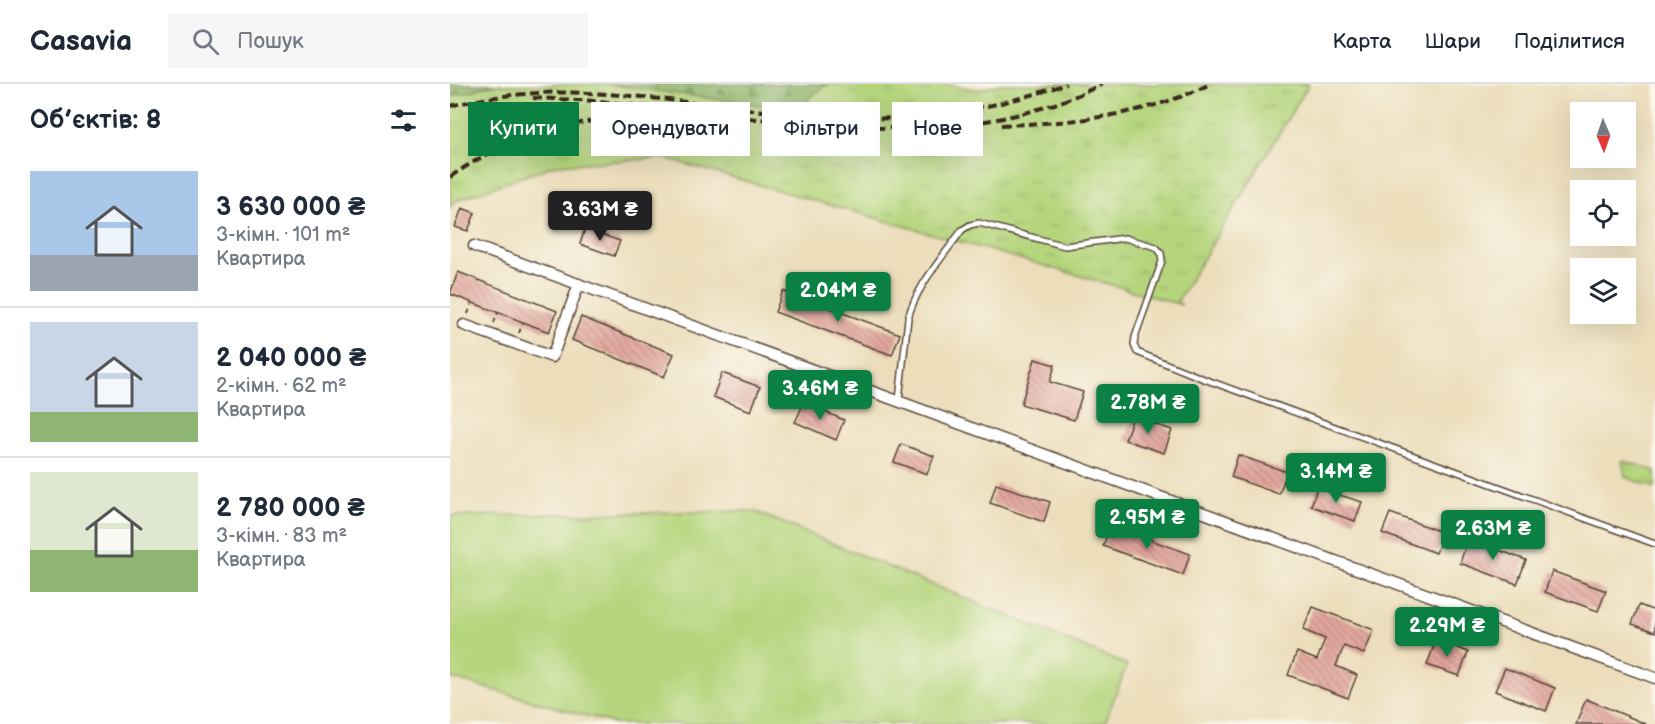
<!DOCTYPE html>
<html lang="uk">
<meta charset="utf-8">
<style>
body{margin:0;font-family:"Balsamiq Sans",sans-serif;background:#f6f6f7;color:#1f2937;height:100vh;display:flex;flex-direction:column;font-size:22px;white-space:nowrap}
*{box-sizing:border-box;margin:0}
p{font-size:20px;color:#747a83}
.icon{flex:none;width:33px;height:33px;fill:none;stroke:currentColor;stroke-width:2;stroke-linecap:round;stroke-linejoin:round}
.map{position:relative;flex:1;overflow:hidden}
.side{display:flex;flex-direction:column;background:#fff;width:450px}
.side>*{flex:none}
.banner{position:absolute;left:18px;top:18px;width:570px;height:54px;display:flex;gap:12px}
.needle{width:39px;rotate:178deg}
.fabs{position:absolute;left:1120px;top:18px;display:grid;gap:12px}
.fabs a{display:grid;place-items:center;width:66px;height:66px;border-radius:0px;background:#fff;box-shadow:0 6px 24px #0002;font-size:30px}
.price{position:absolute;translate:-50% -51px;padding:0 14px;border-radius:6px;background:#0b8043;color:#fff;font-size:20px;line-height:39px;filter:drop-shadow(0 2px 3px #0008)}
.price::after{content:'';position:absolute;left:50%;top:36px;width:18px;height:14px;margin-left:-9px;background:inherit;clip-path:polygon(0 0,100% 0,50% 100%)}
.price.selected{background:#222;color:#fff}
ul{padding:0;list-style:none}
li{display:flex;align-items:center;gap:18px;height:150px;padding:0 30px}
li+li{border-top:2px solid #e0e1e3}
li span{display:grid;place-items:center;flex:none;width:168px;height:120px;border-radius:0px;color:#555}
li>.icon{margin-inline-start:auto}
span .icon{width:72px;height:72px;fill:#fffc;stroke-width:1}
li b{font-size:26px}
h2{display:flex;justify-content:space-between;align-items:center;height:72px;padding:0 30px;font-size:26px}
.chip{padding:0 21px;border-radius:0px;background:#fff;box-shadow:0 6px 24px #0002;font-size:21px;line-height:54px}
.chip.selected{background:#0b8043;color:#fff}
header{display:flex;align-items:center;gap:36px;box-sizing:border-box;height:84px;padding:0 30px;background:#fff;border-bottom:2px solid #e0e1e3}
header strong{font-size:28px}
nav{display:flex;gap:33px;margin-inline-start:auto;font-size:21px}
.search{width:420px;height:54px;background:#f6f6f7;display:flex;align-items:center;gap:15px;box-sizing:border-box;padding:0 21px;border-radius:0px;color:#747a83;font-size:22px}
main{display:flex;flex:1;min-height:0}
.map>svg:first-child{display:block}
.grass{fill:url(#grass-tufts);stroke:#78804e;stroke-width:1.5}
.forest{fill:url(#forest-firs);stroke:#667045;stroke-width:1.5}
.garden{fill:#b5d57d;stroke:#78804e;stroke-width:1.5}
.building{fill:url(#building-back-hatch)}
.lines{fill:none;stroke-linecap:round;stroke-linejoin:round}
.service-casing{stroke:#564536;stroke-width:8}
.minor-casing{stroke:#564536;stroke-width:13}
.path{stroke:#564536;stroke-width:2;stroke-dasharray:4.5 4.5;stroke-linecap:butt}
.service{stroke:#fff;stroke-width:5}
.minor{stroke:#fff;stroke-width:10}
.rail{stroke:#3b2a1e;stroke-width:4;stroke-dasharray:9 4.5;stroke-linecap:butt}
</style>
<header>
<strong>Casavia</strong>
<div class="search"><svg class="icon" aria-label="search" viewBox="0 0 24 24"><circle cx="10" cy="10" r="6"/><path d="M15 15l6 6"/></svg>Пошук</div>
<nav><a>Карта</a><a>Шари</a><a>Поділитися</a></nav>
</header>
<main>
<section class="side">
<h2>Об’єктів: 8<svg class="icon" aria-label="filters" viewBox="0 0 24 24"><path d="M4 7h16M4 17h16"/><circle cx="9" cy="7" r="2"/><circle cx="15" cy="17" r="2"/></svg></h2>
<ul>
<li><span style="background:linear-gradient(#a9c7e8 70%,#9aa5b1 0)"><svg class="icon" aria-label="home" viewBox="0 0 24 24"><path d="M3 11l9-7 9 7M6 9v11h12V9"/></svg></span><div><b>3 630 000 ₴</b><p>3-кімн. · 101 m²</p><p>Квартира</p></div></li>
<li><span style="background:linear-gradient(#c9d6e8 75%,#8fb573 0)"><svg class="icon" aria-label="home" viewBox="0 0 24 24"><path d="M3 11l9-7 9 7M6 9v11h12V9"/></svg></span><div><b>2 040 000 ₴</b><p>2-кімн. · 62 m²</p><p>Квартира</p></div></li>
<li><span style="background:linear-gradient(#dfe7d0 65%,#8fb573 0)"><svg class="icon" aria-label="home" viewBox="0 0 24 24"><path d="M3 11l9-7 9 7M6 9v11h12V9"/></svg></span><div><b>2 780 000 ₴</b><p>3-кімн. · 83 m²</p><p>Квартира</p></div></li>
</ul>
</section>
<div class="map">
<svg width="1205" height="640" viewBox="0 0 1205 640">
<defs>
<pattern id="grass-tufts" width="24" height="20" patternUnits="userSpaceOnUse" patternTransform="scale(1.5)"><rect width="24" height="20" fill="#b5d57d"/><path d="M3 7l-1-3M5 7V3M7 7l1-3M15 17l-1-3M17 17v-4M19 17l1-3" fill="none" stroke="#9db76c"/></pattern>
<pattern id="forest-firs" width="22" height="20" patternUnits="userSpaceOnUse" patternTransform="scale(1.5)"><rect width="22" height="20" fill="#90b66c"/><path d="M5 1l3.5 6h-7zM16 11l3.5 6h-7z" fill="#779458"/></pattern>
<pattern id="building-back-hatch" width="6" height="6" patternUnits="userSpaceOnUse" patternTransform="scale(1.5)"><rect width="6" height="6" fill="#e2a69d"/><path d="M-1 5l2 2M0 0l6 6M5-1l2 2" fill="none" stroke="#b8877f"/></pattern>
</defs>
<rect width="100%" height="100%" fill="#fbf7ec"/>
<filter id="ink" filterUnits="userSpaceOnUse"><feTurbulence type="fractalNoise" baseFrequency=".0167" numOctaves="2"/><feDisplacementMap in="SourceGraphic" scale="12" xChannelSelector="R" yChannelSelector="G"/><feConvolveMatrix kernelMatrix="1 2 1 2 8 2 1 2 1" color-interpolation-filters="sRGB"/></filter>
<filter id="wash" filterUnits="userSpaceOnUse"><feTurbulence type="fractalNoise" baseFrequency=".008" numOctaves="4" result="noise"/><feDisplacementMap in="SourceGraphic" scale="24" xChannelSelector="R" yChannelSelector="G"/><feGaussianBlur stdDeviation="1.35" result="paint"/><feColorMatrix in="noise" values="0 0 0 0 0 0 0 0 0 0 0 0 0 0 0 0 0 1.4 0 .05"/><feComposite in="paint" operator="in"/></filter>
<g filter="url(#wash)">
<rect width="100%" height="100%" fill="#ecdebb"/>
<path class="grass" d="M 157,0 L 345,26 C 356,19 369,3 379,0 L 493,0 L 528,6 L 550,0 L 859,0 L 727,218 L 732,221 L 214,74 L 105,81 L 7,116 L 0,123 L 0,13 L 42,1 Z
M 1172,376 L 1205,387 L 1205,404 L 1175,393 Z"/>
<path class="forest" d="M 0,0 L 51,0 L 42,1 L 0,13 Z
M 157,0 L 379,0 C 368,3 356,19 345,26 Z"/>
<path class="garden" d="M 304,427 L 677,581 L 655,638 L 638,640 L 166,640 L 0,594 L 0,432 Z"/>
<g id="blocks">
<path class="building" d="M 12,124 L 25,129 L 18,147 L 5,143 Z
M 135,145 L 170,157 L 164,172 L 130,160 Z
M 8,188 L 107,227 L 99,248 L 0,210 Z
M 333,207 L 450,250 L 442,271 L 325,228 Z
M 131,233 L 224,270 L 214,293 L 122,256 Z
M 585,275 L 605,281 L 600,298 L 633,308 L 624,336 L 571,320 Z
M 272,289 L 310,303 L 301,327 L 263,313 Z
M 354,319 L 394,336 L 386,356 L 345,338 Z
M 683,333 L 722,346 L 714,369 L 675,356 Z
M 451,360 L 484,372 L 477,390 L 444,378 Z
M 788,371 L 837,388 L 829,410 L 781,393 Z
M 546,400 L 600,418 L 594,438 L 540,419 Z
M 867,404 L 912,418 L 905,437 L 861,422 Z
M 940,429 L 994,449 L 986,469 L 932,449 Z
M 661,442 L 740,470 L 733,491 L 653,462 Z
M 1018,455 L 1076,476 L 1067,500 L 1010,479 Z
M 1102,487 L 1156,507 L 1148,527 L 1095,508 Z
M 1189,521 L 1205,527 L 1205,548 L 1182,540 Z
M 863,523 L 924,546 L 914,570 L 894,562 L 886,582 L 907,591 L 898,614 L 838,591 L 847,568 L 867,576 L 875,555 L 853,546 Z
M 986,556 L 1018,568 L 1009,592 L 977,581 Z
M 1055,584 L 1105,604 L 1096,627 L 1045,607 Z
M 1136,615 L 1196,640 L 1126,640 Z"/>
</g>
</g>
<g filter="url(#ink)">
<use href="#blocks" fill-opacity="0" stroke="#564536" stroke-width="1.5"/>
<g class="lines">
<g class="service-casing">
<path id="service" d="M 449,316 L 458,234 C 467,201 493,173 512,146 L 520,141 L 529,139 L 615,162 L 675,154 L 706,163 L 711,169 L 712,177 L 685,253 L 684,261 L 687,268 L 754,295 L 1205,460"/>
</g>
<g class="minor-casing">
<path id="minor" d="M 24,162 L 1205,594
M 14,241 L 102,273 L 129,200"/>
</g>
<path class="path" d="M 18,230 L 22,218
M 44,239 L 48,228
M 69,249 L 73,238"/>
<use href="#service" class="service"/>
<use href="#minor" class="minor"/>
<path class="rail" d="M 83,14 L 150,17 L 216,25
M 0,22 C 89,0 163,9 252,20 C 316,27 382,37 447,34 C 505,31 561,19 616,0
M 331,37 C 441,49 550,51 652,0
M 551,41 C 623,39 695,32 760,0
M 0,93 C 99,24 206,27 321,36"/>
</g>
</g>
</svg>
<div class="fabs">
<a><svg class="needle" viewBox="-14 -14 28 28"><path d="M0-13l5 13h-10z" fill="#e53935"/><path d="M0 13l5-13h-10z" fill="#747a83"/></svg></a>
<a><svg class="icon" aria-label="locate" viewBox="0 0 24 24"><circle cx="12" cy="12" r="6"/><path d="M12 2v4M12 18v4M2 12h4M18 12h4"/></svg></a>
<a><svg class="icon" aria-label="layers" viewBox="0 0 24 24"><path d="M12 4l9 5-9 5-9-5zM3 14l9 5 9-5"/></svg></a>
</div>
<b class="price selected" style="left:150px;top:158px">3.63M ₴</b>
<b class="price" style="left:388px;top:239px">2.04M ₴</b>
<b class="price" style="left:370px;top:337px">3.46M ₴</b>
<b class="price" style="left:698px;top:351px">2.78M ₴</b>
<b class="price" style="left:886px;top:420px">3.14M ₴</b>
<b class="price" style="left:697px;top:466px">2.95M ₴</b>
<b class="price" style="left:1043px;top:477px">2.63M ₴</b>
<b class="price" style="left:997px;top:574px">2.29M ₴</b>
<div class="banner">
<a class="chip selected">Купити</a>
<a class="chip">Орендувати</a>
<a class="chip">Фільтри</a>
<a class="chip">Нове</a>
</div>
</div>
</main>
